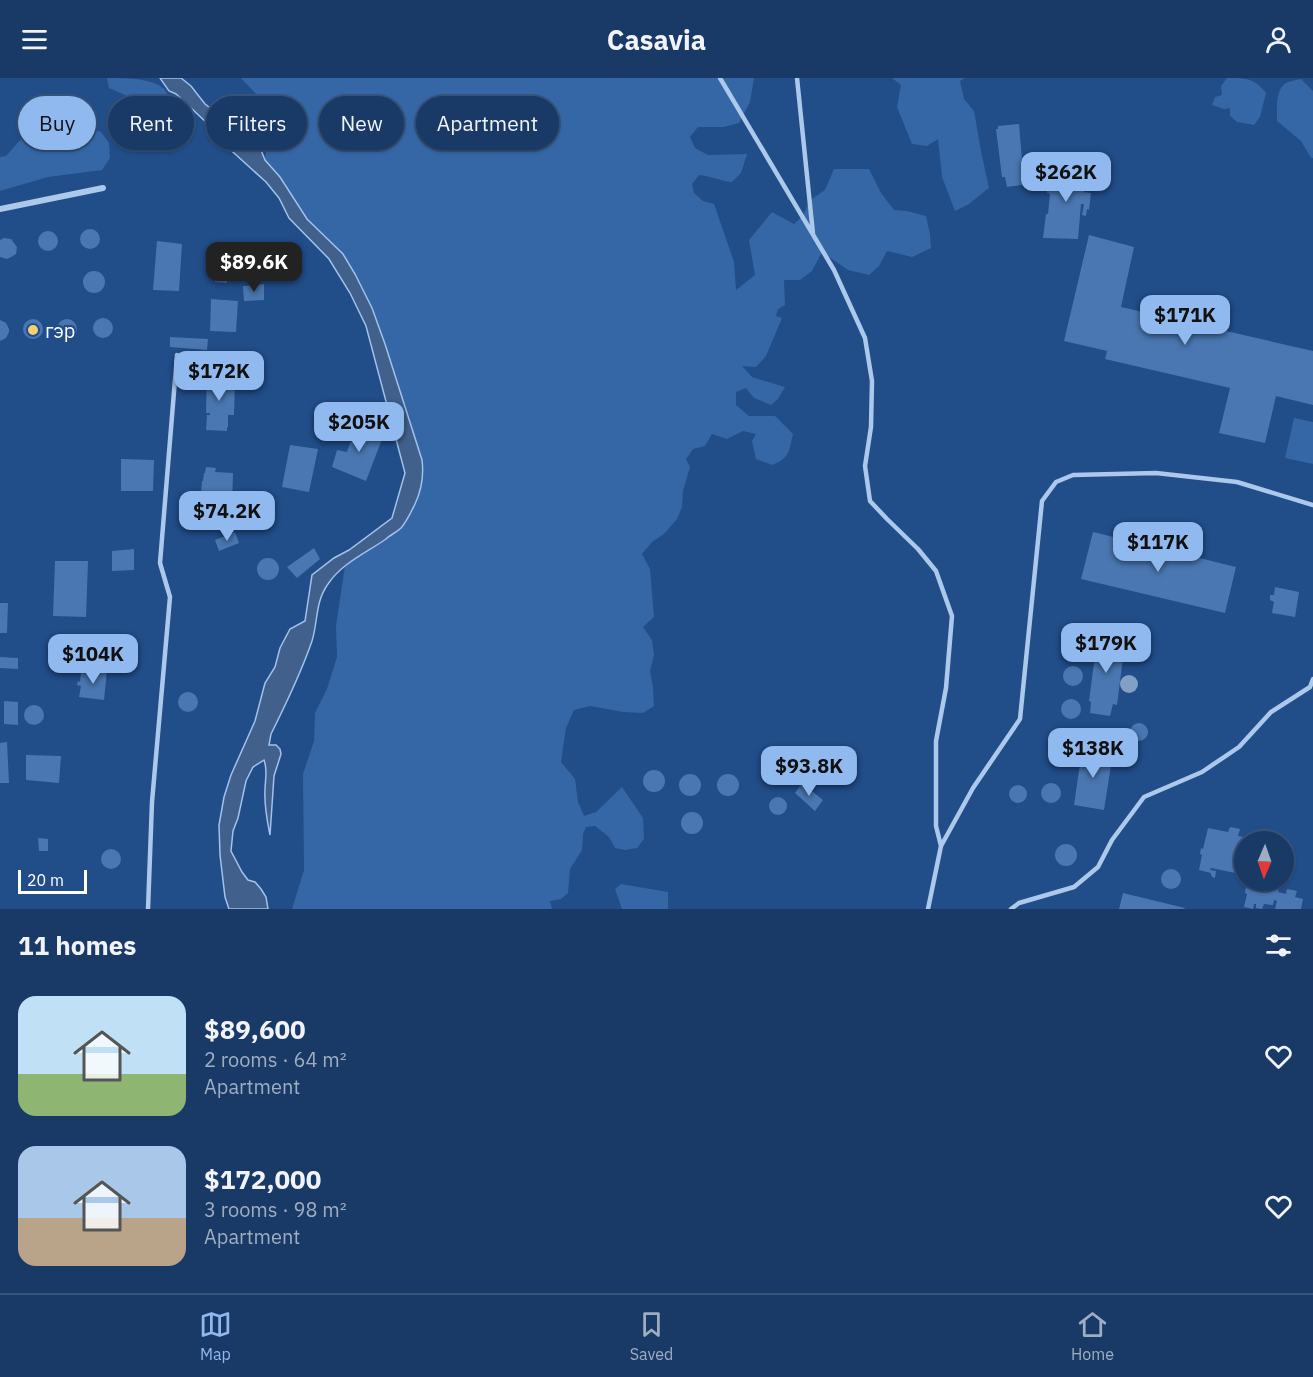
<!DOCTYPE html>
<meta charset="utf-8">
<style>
body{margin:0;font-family:"IBM Plex Sans",sans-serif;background:#264570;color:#f1f3f6;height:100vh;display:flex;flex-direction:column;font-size:22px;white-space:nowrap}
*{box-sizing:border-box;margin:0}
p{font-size:20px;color:#9fadc0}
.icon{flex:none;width:33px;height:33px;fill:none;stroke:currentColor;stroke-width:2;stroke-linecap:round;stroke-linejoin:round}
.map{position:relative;height:831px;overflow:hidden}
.side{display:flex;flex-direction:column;background:#193a67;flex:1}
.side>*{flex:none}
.hud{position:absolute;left:18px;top:18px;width:600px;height:54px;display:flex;gap:12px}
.needle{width:39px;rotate:182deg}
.tools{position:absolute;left:1234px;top:753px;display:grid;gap:12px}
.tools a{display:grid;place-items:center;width:60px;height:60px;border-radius:50%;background:#193a67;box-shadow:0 2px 4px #0004,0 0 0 2px #37547b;font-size:30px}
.scale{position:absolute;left:18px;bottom:15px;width:69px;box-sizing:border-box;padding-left:6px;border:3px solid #fff;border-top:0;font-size:16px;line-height:21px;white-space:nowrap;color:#fff;-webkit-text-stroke:4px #214d89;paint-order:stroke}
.price{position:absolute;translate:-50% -51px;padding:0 14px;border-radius:12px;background:#90b9f0;color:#111;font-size:20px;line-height:39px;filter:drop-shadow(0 2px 3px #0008)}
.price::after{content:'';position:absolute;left:50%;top:36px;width:18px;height:14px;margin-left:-9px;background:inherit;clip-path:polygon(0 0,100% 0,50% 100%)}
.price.on{background:#222;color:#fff}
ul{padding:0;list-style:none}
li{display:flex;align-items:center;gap:18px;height:150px;padding:0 18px}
li span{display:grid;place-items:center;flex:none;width:168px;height:120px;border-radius:18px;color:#555}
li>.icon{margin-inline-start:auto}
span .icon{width:72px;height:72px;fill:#fffc;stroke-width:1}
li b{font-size:26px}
h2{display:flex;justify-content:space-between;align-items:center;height:72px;padding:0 18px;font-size:26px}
.tag{padding:0 21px;border-radius:27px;background:#193a67;box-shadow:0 2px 4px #0004,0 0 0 2px #37547b;font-size:21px;line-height:54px}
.tag.on{background:#90b9f0;color:#111}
header{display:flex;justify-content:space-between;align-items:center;height:78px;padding:0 18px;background:#193a67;font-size:27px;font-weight:700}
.menu{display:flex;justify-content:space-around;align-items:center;height:84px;border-top:2px solid #37547b;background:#193a67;font-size:16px;color:#9fadc0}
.menu a{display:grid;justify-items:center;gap:3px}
.menu .on{color:#90b9f0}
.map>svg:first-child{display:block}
.green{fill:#3567a6}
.water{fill:#41618c;stroke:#a0c2ec;stroke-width:1.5}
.building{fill:#4a77b1}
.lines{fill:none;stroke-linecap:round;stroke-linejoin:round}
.service{stroke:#acc8ea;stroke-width:4.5}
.minor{stroke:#acc8ea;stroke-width:6}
.tree{fill:#829fc6}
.poi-dot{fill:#f7d16e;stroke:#214d89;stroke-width:2}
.labels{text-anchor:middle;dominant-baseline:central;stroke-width:4.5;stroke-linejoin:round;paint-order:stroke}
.poi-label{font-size:20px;fill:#fff;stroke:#214d89;text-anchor:start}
</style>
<header><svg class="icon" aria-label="menu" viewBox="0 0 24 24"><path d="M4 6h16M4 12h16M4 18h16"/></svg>Casavia<svg class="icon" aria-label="person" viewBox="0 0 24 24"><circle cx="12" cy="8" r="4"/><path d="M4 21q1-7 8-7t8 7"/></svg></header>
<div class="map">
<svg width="1313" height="831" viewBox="0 0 1313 831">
<rect width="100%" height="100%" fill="#214d89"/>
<path class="green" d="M 107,0 C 131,0 182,0 165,33 L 158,33 L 152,36 L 134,30 C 130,16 121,16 109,10 Z
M 241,0 L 754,0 L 750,24 L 739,45 L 723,49 L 698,49 L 690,59 L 695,70 L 708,77 L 747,76 L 741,95 L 732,104 C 720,103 711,98 699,97 L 692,106 L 694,115 L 703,123 L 714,126 L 734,184 L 736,212 L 755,197 L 749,162 L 772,134 L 794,146 L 803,138 L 809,123 L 825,112 L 834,91 L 869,91 L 881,115 L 894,132 L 907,133 L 926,138 L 930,156 L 931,170 L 912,179 L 887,173 L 879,188 L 869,197 L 848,192 L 822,174 L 812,193 L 800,202 L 784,202 L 785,227 L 778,231 L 776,238 L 782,240 L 766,278 L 756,289 L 742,288 L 752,299 L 785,309 L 778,321 L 771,327 L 754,320 L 746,310 L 736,314 L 736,327 L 749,338 L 775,338 L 793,356 C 789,373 790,380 772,387 L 756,381 L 752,363 L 756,356 L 743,353 L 727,361 L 712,356 L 705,368 L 693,371 L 686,381 L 690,389 L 683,413 L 682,429 L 677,441 L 664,456 L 652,464 L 642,476 L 650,491 L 654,539 L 643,549 L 652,562 L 654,577 L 650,593 L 653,609 L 654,628 L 643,635 L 623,634 L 590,628 L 574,632 L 566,650 L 561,684 L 575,701 L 578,724 L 584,738 L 596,734 L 622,709 L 643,740 L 644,761 L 637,770 L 625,772 L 615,770 L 609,759 L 595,748 L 586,749 L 583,756 L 582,772 L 570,791 L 568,815 L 561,821 L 550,823 L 552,831 L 292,831 L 304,792 L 303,696 L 314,663 L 315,635 L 327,611 L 337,579 L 336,548 L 345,488 L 400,450 L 422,382 L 385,266 L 372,230 L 355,196 L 343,176 L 307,141 L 280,99 L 265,82 L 268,51 L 256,16 Z
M 892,0 L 965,0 L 960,3 L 964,21 L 974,33 L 981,73 L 989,110 L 969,126 L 955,133 L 942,99 L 938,61 L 927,68 L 912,66 L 897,29 L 901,7 Z
M 1227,0 C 1247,0 1254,0 1266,15 L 1260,39 L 1254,47 L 1237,44 L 1230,38 L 1230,30 L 1224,31 L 1212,27 L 1215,19 L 1222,17 L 1221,8 Z
M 1301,1 L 1313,13 L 1313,80 L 1311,80 L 1301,63 L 1277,43 C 1277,32 1275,11 1286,5 C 1290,3 1296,2 1301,1 Z
M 38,42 L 86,48 L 101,54 L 109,65 L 110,80 L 102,92 L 48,99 L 0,113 L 0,79 L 6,78 Z
M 1294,340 L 1313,344 L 1313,386 L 1285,380 Z
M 621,806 L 668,814 L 668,831 L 622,831 L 615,811 Z"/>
<path class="water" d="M 160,0 L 181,0 L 191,8 L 205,26 L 242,54 L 251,59 L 259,67 L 265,82 L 280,99 L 307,141 L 343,176 L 355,196 L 372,230 L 385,266 L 422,382 C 424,398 422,411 415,426 C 411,434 407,443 401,450 C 397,454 390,457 386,461 C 366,475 342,485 328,506 C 315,524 318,544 312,563 C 301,595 286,626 271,656 L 269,667 L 276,667 L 280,671 L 281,676 L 274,698 L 270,757 C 267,742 264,728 265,712 C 265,702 268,692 264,682 L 253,689 L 246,703 L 238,740 L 233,753 L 231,773 L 242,794 L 248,802 L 255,804 L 261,811 L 266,819 L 268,831 L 229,831 L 225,819 L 220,777 L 219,747 L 224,719 L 231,697 L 255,643 L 265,605 L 275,589 L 280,570 L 290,551 L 305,543 L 312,497 L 334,480 L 349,472 L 392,440 L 405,395 L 366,248 L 350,215 L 329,181 L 289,140 L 279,120 L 266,104 L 223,65 L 208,46 L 176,16 L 169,13 Z"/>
<path class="building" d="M 1019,46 L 1022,82 L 1021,82 L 1022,107 L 1007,109 L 1005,99 L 1002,99 L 996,51 L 998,51 L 998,48 Z
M 1053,87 L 1086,89 L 1084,114 L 1091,115 L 1089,132 L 1087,131 L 1086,138 L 1082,137 L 1084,126 L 1081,126 L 1078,161 L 1043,160 L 1046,136 L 1048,136 L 1050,116 L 1047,115 L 1047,111 L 1051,112 Z
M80 161a10 10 0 1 1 20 0a10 10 0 1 1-20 0Z
M38 163a10 10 0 1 1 20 0a10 10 0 1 1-20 0Z
M 1089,157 L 1134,169 L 1121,229 L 1313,273 L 1313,327 L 1276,318 L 1265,365 L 1219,355 L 1230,310 L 1105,281 L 1107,273 L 1064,263 Z
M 4,160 L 11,161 L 17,169 L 16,176 L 13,178 L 7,181 L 0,179 L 0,162 Z
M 157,163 L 182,166 L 179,213 L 153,212 Z
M 215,191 L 227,191 L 227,205 L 215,204 Z
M83 204a11 11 0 1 1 22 0a11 11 0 1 1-22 0Z
M 264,206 L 264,222 L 244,223 L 243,208 Z
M 211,221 L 238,223 L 236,254 L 210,253 Z
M93 250a10 10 0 1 1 20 0a10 10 0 1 1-20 0Z
M23 251a10 10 0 1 1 20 0a10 10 0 1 1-20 0Z
M57 251a10 10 0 1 1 20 0a10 10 0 1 1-20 0Z
M 0,242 L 6,245 L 9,251 L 9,254 L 6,260 L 0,263 Z
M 170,259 L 208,261 L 207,272 L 170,269 Z
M 209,295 L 217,297 L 217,300 L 230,300 L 230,304 L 235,304 L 234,337 L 228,337 L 228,349 L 227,349 L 227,353 L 206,352 L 207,337 L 210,337 L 210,335 L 206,335 L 207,297 L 209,297 Z
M 357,345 L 384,356 L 366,403 L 332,389 L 337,372 L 347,374 Z
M 290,367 L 318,371 L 309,414 L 282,409 Z
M 121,381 L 154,382 L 153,413 L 121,413 Z
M 206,389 L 216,390 L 215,394 L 233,395 L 232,428 L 201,427 L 203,419 L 200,419 L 200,416 L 203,416 L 201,415 L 202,403 L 203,403 L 204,395 L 205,395 Z
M 235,454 L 239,465 L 219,473 L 215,462 Z
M 1093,454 L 1236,489 L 1225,535 L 1081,501 Z
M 314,470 L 320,481 L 297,500 L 287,489 Z
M 134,471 L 134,492 L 112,493 L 112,473 Z
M257 491a11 11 0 1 1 22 0a11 11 0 1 1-22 0Z
M 55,483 L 88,483 L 86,539 L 53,538 Z
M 1275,509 L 1299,514 L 1295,539 L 1272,535 L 1274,524 L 1270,522 L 1270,517 L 1274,517 Z
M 0,525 L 8,525 L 7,555 L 0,555 Z
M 1099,555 L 1123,558 L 1121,572 L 1124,572 L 1117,627 L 1113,626 L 1110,638 L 1090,635 L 1091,624 L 1089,623 L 1096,570 L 1097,568 Z
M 0,579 L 18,580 L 18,591 L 0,590 Z
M1063 598a10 10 0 1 1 20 0a10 10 0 1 1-20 0Z
M 93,590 L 107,592 L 104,622 L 79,619 L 81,608 L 77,607 L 78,603 L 80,604 L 81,595 L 92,596 Z
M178 624a10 10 0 1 1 20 0a10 10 0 1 1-20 0Z
M1061 631a10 10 0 1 1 20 0a10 10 0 1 1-20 0Z
M 4,623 L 18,624 L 18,647 L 4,646 Z
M24 637a10 10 0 1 1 20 0a10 10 0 1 1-20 0Z
M1130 654a9 9 0 1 1 18 0a9 9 0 1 1-18 0Z
M 7,664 L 9,705 L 0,705 L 0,665 Z
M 1082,672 L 1113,675 L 1104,732 L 1074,727 Z
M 26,677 L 61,678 L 59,705 L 26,702 Z
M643 703a11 11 0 1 1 22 0a11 11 0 1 1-22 0Z
M679 707a11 11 0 1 1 22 0a11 11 0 1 1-22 0Z
M717 707a11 11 0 1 1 22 0a11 11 0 1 1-22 0Z
M1041 715a10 10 0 1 1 20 0a10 10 0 1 1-20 0Z
M 802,705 L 823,722 L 815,733 L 795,715 Z
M1009 716a9 9 0 1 1 18 0a9 9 0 1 1-18 0Z
M769 728a9 9 0 1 1 18 0a9 9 0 1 1-18 0Z
M681 745a11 11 0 1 1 22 0a11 11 0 1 1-22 0Z
M 1230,749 L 1240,751 L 1238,758 L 1254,761 L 1254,764 L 1245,764 L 1245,797 L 1211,790 L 1210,792 L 1216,793 L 1215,800 L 1212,799 L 1212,798 L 1211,797 L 1211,795 L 1199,792 L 1202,777 L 1200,776 L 1201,770 L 1203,771 L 1208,750 L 1228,754 Z
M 38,760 L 48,761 L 48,773 L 39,773 Z
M1055 777a11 11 0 1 1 22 0a11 11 0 1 1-22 0Z
M101 781a10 10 0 1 1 20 0a10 10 0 1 1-20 0Z
M1161 801a10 10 0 1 1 20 0a10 10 0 1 1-20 0Z
M 1247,802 L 1281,802 L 1278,814 L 1286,816 L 1287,811 L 1297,813 L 1295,819 L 1303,821 L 1301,831 L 1275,831 L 1277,823 L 1274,822 L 1273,827 L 1264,826 L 1262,831 L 1256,830 L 1256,826 L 1254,826 L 1253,831 L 1244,829 L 1247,816 L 1245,815 Z
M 1123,815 L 1185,830 L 1184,831 L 1119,831 Z"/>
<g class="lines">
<path class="service" d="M 720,0 L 834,192 L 865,260 L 872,303 L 871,349 L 865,388 L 870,423 L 887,441 L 918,471 L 936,493 L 952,538 L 946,610 L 936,663 L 936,748 L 941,768
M 797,0 L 813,156
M 148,831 L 152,724 L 170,519 L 160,485 L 177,277
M 928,831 L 941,768 L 973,710 L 1020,641 L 1042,423 L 1056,404 L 1073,397 L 1156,395 L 1237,404 L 1313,427
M 1011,831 L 1019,825 L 1074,809 L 1098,789 L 1112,762 L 1144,719 L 1202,694 L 1239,669 L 1271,634 L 1310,609 L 1313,601"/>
<path class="minor" d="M 0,131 L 103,110"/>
</g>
<circle class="tree" cx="1129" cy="606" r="9"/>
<circle class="poi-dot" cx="33" cy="252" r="6"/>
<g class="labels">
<g class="poi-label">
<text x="45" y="252">гэр</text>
</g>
</g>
</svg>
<div class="tools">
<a><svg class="needle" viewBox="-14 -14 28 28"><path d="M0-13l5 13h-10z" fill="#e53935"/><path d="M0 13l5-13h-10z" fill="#9fadc0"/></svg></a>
</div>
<div class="scale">20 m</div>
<b class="price" style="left:1066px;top:125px">$262K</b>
<b class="price on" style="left:254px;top:215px">$89.6K</b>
<b class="price" style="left:1185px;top:268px">$171K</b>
<b class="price" style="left:219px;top:324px">$172K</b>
<b class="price" style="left:359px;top:375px">$205K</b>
<b class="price" style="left:227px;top:464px">$74.2K</b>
<b class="price" style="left:1158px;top:495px">$117K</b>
<b class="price" style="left:1106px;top:596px">$179K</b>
<b class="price" style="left:93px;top:607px">$104K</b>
<b class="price" style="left:1093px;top:701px">$138K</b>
<b class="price" style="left:809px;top:719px">$93.8K</b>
<div class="hud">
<a class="tag on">Buy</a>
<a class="tag">Rent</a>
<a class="tag">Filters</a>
<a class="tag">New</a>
<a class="tag">Apartment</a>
</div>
</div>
<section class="side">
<h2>11 homes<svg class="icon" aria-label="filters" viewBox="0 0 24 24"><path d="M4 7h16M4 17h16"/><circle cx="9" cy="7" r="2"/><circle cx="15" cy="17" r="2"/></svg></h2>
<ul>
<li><span style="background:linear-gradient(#bfe0f5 65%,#8fb573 0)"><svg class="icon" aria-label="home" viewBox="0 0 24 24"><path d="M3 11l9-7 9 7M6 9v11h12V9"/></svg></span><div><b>$89,600</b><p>2 rooms · 64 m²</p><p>Apartment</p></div><svg class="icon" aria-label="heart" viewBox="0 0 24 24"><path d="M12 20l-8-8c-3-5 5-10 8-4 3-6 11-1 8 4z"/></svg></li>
<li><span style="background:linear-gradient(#a9c7e8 60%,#b9a48a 0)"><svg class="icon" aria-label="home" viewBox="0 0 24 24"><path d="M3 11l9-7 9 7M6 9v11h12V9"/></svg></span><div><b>$172,000</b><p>3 rooms · 98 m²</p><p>Apartment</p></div><svg class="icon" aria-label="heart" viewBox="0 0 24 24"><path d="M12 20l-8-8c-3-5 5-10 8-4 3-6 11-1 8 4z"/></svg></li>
</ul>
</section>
<nav class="menu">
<a class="on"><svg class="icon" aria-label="map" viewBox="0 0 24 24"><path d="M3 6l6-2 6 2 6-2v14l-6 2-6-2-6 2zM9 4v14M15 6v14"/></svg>Map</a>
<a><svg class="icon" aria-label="saved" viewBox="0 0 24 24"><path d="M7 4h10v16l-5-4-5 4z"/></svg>Saved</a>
<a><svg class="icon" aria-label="home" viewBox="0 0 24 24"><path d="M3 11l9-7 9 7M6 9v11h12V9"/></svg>Home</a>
</nav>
